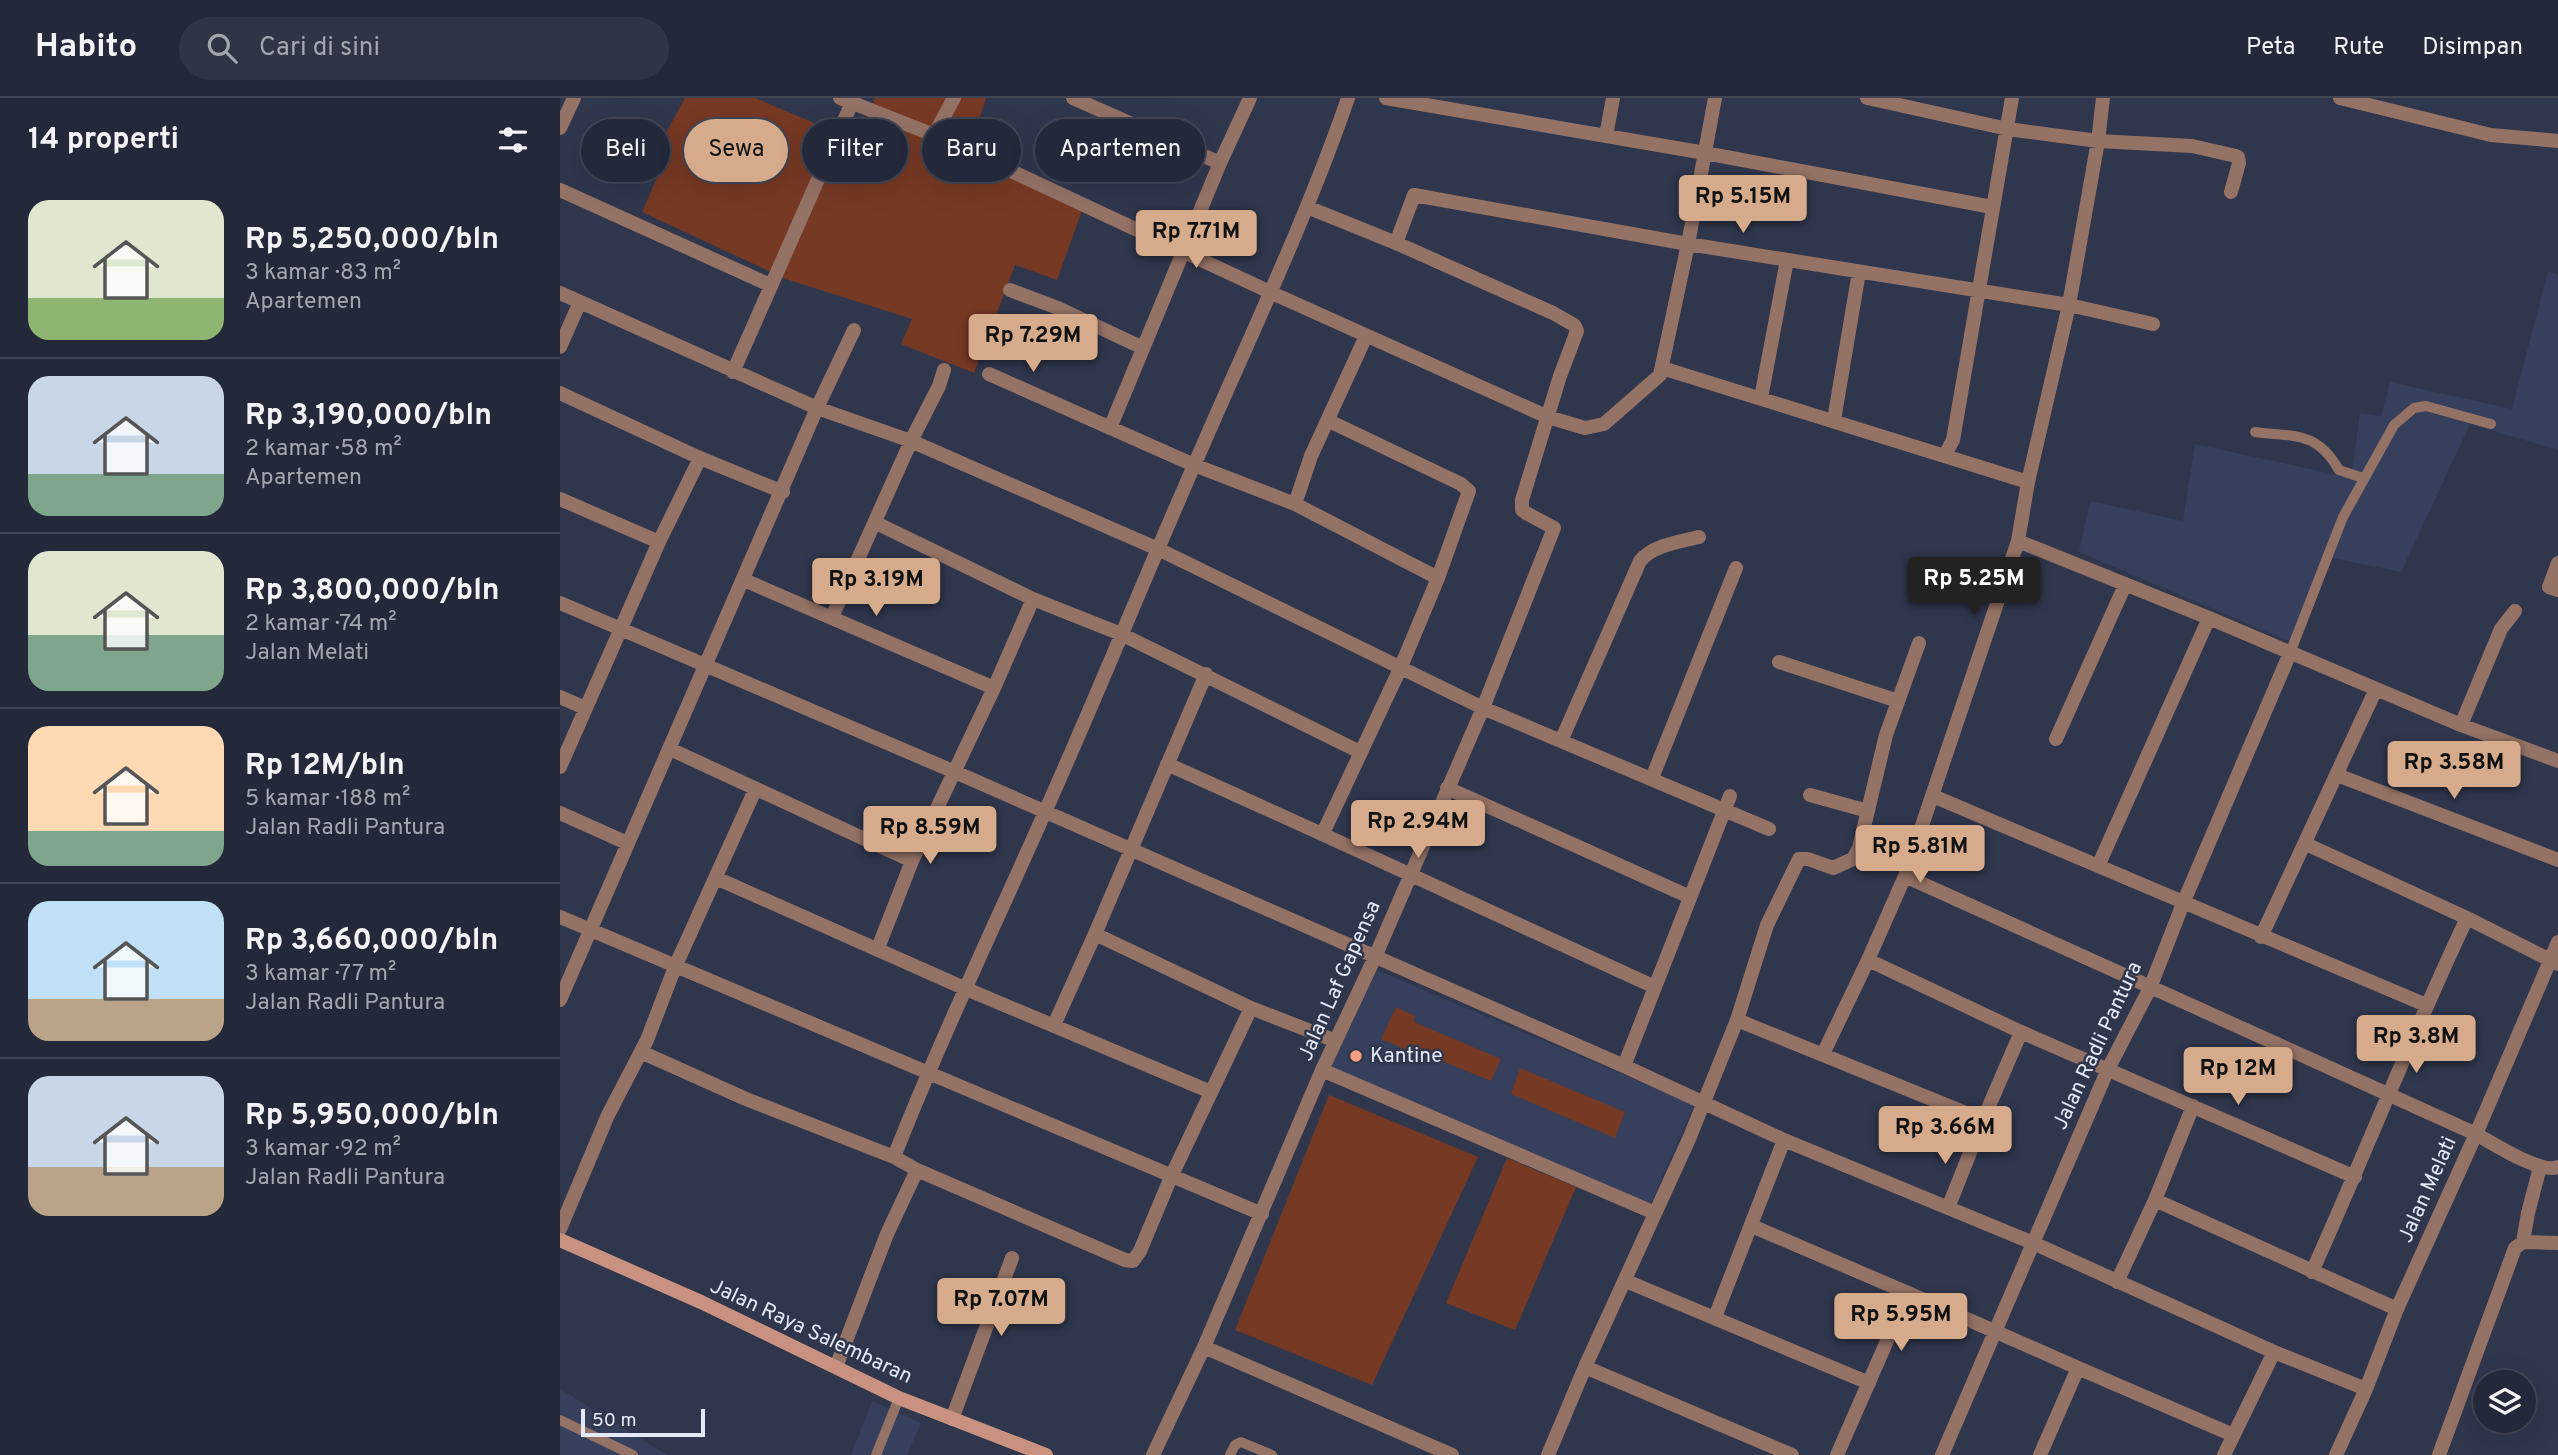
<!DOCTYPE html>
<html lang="id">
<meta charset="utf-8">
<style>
body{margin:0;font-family:Overpass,sans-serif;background:#303545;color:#f1f3f6;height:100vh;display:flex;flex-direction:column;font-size:26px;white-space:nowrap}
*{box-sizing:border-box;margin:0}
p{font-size:23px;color:#a3a6af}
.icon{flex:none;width:38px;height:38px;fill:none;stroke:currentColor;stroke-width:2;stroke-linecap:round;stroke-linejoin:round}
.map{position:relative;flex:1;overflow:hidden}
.sheet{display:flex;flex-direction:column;background:#24293a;width:560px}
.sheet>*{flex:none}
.banner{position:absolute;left:21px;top:21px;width:665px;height:63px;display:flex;gap:14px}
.buttons{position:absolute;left:1913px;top:1272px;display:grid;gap:14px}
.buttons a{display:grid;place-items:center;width:63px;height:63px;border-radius:50%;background:#24293a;box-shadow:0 7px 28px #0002,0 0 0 2px #414554;font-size:35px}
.scale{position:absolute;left:21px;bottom:18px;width:124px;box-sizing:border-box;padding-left:7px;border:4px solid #e4e9f8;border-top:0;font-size:19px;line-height:24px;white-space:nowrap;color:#e4e9f8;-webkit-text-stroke:5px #30374d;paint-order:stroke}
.price{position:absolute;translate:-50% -60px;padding:0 16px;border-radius:7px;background:#d6ab8b;color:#111;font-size:23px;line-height:46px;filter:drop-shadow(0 2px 4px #0008)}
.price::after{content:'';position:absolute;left:50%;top:42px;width:21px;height:16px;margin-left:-10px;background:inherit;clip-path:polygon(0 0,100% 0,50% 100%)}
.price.on{background:#222;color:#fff}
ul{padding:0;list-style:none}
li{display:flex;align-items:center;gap:21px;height:175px;padding:0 28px}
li+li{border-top:2px solid #414554}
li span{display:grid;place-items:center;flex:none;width:196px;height:140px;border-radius:21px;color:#555}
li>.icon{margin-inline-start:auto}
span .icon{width:84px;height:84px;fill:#fffc;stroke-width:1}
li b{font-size:30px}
h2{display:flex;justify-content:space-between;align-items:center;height:84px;padding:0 28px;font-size:30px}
.tag{padding:0 24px;border-radius:32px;background:#24293a;box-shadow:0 7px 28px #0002,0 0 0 2px #414554;font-size:24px;line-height:63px}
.tag.on{background:#d6ab8b;color:#111}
header{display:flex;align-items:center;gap:42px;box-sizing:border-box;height:98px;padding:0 35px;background:#24293a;border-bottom:2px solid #414554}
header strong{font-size:33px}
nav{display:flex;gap:38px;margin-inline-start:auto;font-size:24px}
.search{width:490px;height:63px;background:#303545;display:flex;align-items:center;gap:18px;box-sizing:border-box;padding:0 24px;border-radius:38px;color:#a3a6af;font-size:26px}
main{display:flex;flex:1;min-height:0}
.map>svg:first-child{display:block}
.built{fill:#363f5c}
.green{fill:#763924}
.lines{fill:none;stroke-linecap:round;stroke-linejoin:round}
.lane{stroke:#957266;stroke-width:10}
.street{stroke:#957266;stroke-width:14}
.secondary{stroke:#c99280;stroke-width:14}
.poi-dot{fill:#f39f83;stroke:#30374d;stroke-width:2.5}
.labels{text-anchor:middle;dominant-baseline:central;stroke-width:5;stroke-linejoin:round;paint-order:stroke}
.street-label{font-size:21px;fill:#e4e9f8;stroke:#30374d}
.poi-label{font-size:21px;fill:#e4e9f8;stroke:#30374d;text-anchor:start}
</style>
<header>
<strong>Habito</strong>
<div class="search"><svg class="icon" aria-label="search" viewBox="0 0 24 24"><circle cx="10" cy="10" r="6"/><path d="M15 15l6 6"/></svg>Cari di sini</div>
<nav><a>Peta</a><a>Rute</a><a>Disimpan</a></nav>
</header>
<main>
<section class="sheet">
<h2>14 properti<svg class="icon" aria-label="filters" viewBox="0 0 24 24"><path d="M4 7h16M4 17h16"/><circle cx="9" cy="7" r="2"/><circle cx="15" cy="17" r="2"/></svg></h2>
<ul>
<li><span style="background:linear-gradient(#dfe7d0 70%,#8fb573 0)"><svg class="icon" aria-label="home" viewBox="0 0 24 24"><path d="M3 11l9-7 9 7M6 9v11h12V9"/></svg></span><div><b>Rp 5,250,000/bln</b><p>3 kamar · 83 m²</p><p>Apartemen</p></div></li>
<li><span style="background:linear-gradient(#c9d6e8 70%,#7fa58c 0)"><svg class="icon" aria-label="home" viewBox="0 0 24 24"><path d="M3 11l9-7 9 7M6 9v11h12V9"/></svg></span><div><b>Rp 3,190,000/bln</b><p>2 kamar · 58 m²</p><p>Apartemen</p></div></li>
<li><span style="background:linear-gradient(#dfe7d0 60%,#7fa58c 0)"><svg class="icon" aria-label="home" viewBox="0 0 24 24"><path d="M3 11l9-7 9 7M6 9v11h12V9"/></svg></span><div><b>Rp 3,800,000/bln</b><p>2 kamar · 74 m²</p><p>Jalan Melati</p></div></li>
<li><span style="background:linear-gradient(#ffd9b3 75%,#7fa58c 0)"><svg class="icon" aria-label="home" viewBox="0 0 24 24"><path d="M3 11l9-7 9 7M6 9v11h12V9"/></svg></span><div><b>Rp 12M/bln</b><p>5 kamar · 188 m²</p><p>Jalan Radli Pantura</p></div></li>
<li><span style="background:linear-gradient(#bfe0f5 70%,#b9a48a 0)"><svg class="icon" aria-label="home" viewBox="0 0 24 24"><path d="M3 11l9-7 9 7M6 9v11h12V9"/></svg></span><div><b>Rp 3,660,000/bln</b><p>3 kamar · 77 m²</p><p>Jalan Radli Pantura</p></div></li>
<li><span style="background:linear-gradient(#c9d6e8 65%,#b9a48a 0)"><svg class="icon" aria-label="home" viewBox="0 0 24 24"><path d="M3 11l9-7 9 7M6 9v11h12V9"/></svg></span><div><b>Rp 5,950,000/bln</b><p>3 kamar · 92 m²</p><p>Jalan Radli Pantura</p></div></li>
</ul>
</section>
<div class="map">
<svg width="1998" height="1357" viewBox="0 0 1998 1357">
<rect width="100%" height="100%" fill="#30374d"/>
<path class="built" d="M 1988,173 L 1998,177 L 1998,352 L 1910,326 L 1841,474 L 1768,459 L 1733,545 L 1519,454 L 1530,403 L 1623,423 L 1635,346 L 1791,380 L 1800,315 L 1821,318 L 1830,284 L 1952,311 Z
M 817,872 L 1134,1007 L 1089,1109 L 771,970 Z
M 0,1291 L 107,1357 L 0,1357 Z
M 312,1303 L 361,1325 L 347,1357 L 291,1357 Z"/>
<path class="green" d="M 125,0 L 195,0 L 297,43 L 315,0 L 426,0 L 410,49 L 523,110 L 497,182 L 455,167 L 414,275 L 341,246 L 352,221 L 226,181 L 82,114 L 100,73 L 88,68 Z
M 836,909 L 855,918 L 854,924 L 941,961 L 931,983 L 877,961 L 875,964 L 821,941 Z
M 960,970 L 1065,1014 L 1055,1040 L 951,996 Z
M 769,997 L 918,1059 L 812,1287 L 675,1232 Z
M 947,1060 L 1016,1089 L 955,1232 L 886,1205 Z"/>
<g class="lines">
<path class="lane" d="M 1695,334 C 1735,339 1757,333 1779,372 L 1803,380
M 1730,555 L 1783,419 L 1834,327 L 1854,310 L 1866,308 L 1931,326
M 0,1322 L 73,1357
M 316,1357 L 339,1300
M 670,1357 L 675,1347 L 681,1344 L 712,1357"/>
<path class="street" d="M 280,0 L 374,37 L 712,195 L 988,319 L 1025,330 L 1044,326 L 1100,277 L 1128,146 L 1155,0
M 513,0 L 660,65
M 826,0 L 1145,55 L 1432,109
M 1307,0 L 1448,31 L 1538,43 L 1632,48 L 1676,58 L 1678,59 L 1679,65 L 1671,94
M 1780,0 L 1931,37 L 1998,43
M 0,30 L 14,0
M 374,37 L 394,0
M 1046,38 L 1053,0
M 0,92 L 210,187
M 836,145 L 854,97 L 1128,146 L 1509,207 L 1593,226
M 450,192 L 498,210 L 583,250
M 0,195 L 257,310 L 351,343 L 598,451 L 923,610 L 1209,731
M 0,249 L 20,204
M 1102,270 L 1468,384
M 173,274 L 294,0
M 429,276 L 634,367 L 735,406 L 878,480
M 0,295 L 140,360 L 223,394
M 1201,300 L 1227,162
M 1274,322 L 1299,174
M 550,330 L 660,65 L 690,0
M 1385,357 L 1393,342 L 1452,0
M 0,401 L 99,444
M 735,406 L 751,358 L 806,238
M 316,425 L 473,501 L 561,536 L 800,654
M 1458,443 L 1649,520 L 1901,627 L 1998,663
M 1998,465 L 1989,489 L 1998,492
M 184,482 L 434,590
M 0,505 L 395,674 L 1064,968 L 1224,1042 L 1473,1145 L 1714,1254 L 1806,1291
M 272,519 L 351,343 L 379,288 L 384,272
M 1219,564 L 1338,603
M 0,599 L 25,610
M 1901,627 L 1941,531 L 1955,513
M 1496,641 L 1565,487
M 1001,643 L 1080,463 C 1093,447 1119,444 1139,439
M 110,651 L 352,763
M 607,666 C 771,739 932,815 1095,889
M 0,669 L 99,444 L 140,360
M 1777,677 L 1998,762
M 1092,680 L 1176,470
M 887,690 L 1130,799
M 1250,697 L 1308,713
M 1373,698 L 1866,907
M 0,715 L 67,745
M 763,735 L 840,571 L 878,480 L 909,393 L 901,386 L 769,323
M 1746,746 L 1907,820
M 1539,766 L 1649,520
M 1345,778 L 1916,1036 C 1934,1046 1980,1076 1998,1069
M 156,780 L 404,890 L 651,994
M 0,819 L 702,1116
M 535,836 L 691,910 L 776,943
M 1701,839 L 1816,591
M 318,850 L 352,763 L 434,590 L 473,501
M 1308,862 L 1461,934 L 1795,1079
M 0,902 L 257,310 L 294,232
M 1177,922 L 1423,1022 L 1388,1110
M 494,927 L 535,836 L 646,576
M 81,954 L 186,1001 L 334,1059 L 357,1072 L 565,1162 L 573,1163 L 580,1153 L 611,1079 L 691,910
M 1263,956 L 1308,862 L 1345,778 L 1458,443 L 1468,384 L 1509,207 L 1538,43 L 1543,0
M 1064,968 L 1170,698
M 762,972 L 1095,1115
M 1423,1022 L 1461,934
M 334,1059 C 380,942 434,829 485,714 C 539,593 589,469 643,347 C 693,232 747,119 788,0
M 1595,1102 L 1633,1008
M 1192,1128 L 1348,1195
M 0,1131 L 48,1017 L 87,942 L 115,869 L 195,692
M 1963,1144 L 1998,1145
M 1752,1174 C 1805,1056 1852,936 1907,820 L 1998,866
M 1066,1183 L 1309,1285
M 1557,1184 L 1595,1102 L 1837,1211
M 1155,1219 L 1224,1042
M 644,1249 L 892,1357
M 276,1269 L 327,1136 L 357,1072
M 1025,1269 L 1232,1357
M 1518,1270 L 1673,1337
M 392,1321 L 452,1160
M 593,1357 L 644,1249 L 762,972 L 815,859 L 923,610 L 994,430 L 966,415 L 962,412 L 962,402 L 1000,278 L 1017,233 L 1014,227 L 993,215 L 836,145 L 747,109
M 988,1357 L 1025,1269 L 1129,1041 L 1177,922 L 1207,827 L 1239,761 L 1248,761 L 1273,770 L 1293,761 L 1299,750 L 1326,637 L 1359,545
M 1277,1357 L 1348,1195 L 1518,1270 L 1480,1357
M 1382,1357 L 1548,971 L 1590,890 L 1624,803 L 1730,555
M 1664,1357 L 1714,1254
M 1776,1357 L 1806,1291 L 1837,1211 L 1916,1036 L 1998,844
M 1879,1357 L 1955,1150 L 1963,1144 L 1968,1115 L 1980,1069"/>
<path class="secondary" d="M 0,1142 L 141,1204 L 339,1300 L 486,1357"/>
</g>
<circle class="poi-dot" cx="796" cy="958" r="7"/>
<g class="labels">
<g class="street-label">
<text transform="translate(780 883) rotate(-66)">Jalan Laf Gapensa</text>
<text transform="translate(1538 948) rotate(-65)">Jalan Radli Pantura</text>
<text transform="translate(1868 1092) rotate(-66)">Jalan Melati</text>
<text transform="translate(251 1234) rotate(25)">Jalan Raya Salembaran</text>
</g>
<g class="poi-label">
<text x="810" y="958">Kantine</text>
</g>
</g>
</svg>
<div class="buttons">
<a><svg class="icon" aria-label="layers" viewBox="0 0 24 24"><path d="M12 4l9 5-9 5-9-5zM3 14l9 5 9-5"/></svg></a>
</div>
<div class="scale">50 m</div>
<b class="price" style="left:1183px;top:137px">Rp 5.15M</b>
<b class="price" style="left:636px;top:172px">Rp 7.71M</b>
<b class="price" style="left:473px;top:276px">Rp 7.29M</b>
<b class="price on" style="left:1414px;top:519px">Rp 5.25M</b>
<b class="price" style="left:316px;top:520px">Rp 3.19M</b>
<b class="price" style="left:1894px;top:703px">Rp 3.58M</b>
<b class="price" style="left:858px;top:762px">Rp 2.94M</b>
<b class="price" style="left:370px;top:768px">Rp 8.59M</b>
<b class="price" style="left:1360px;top:787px">Rp 5.81M</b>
<b class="price" style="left:1856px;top:977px">Rp 3.8M</b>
<b class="price" style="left:1678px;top:1009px">Rp 12M</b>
<b class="price" style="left:1385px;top:1068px">Rp 3.66M</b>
<b class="price" style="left:441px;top:1240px">Rp 7.07M</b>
<b class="price" style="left:1341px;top:1255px">Rp 5.95M</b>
<div class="banner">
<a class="tag">Beli</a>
<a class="tag on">Sewa</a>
<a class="tag">Filter</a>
<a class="tag">Baru</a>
<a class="tag">Apartemen</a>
</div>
</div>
</main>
